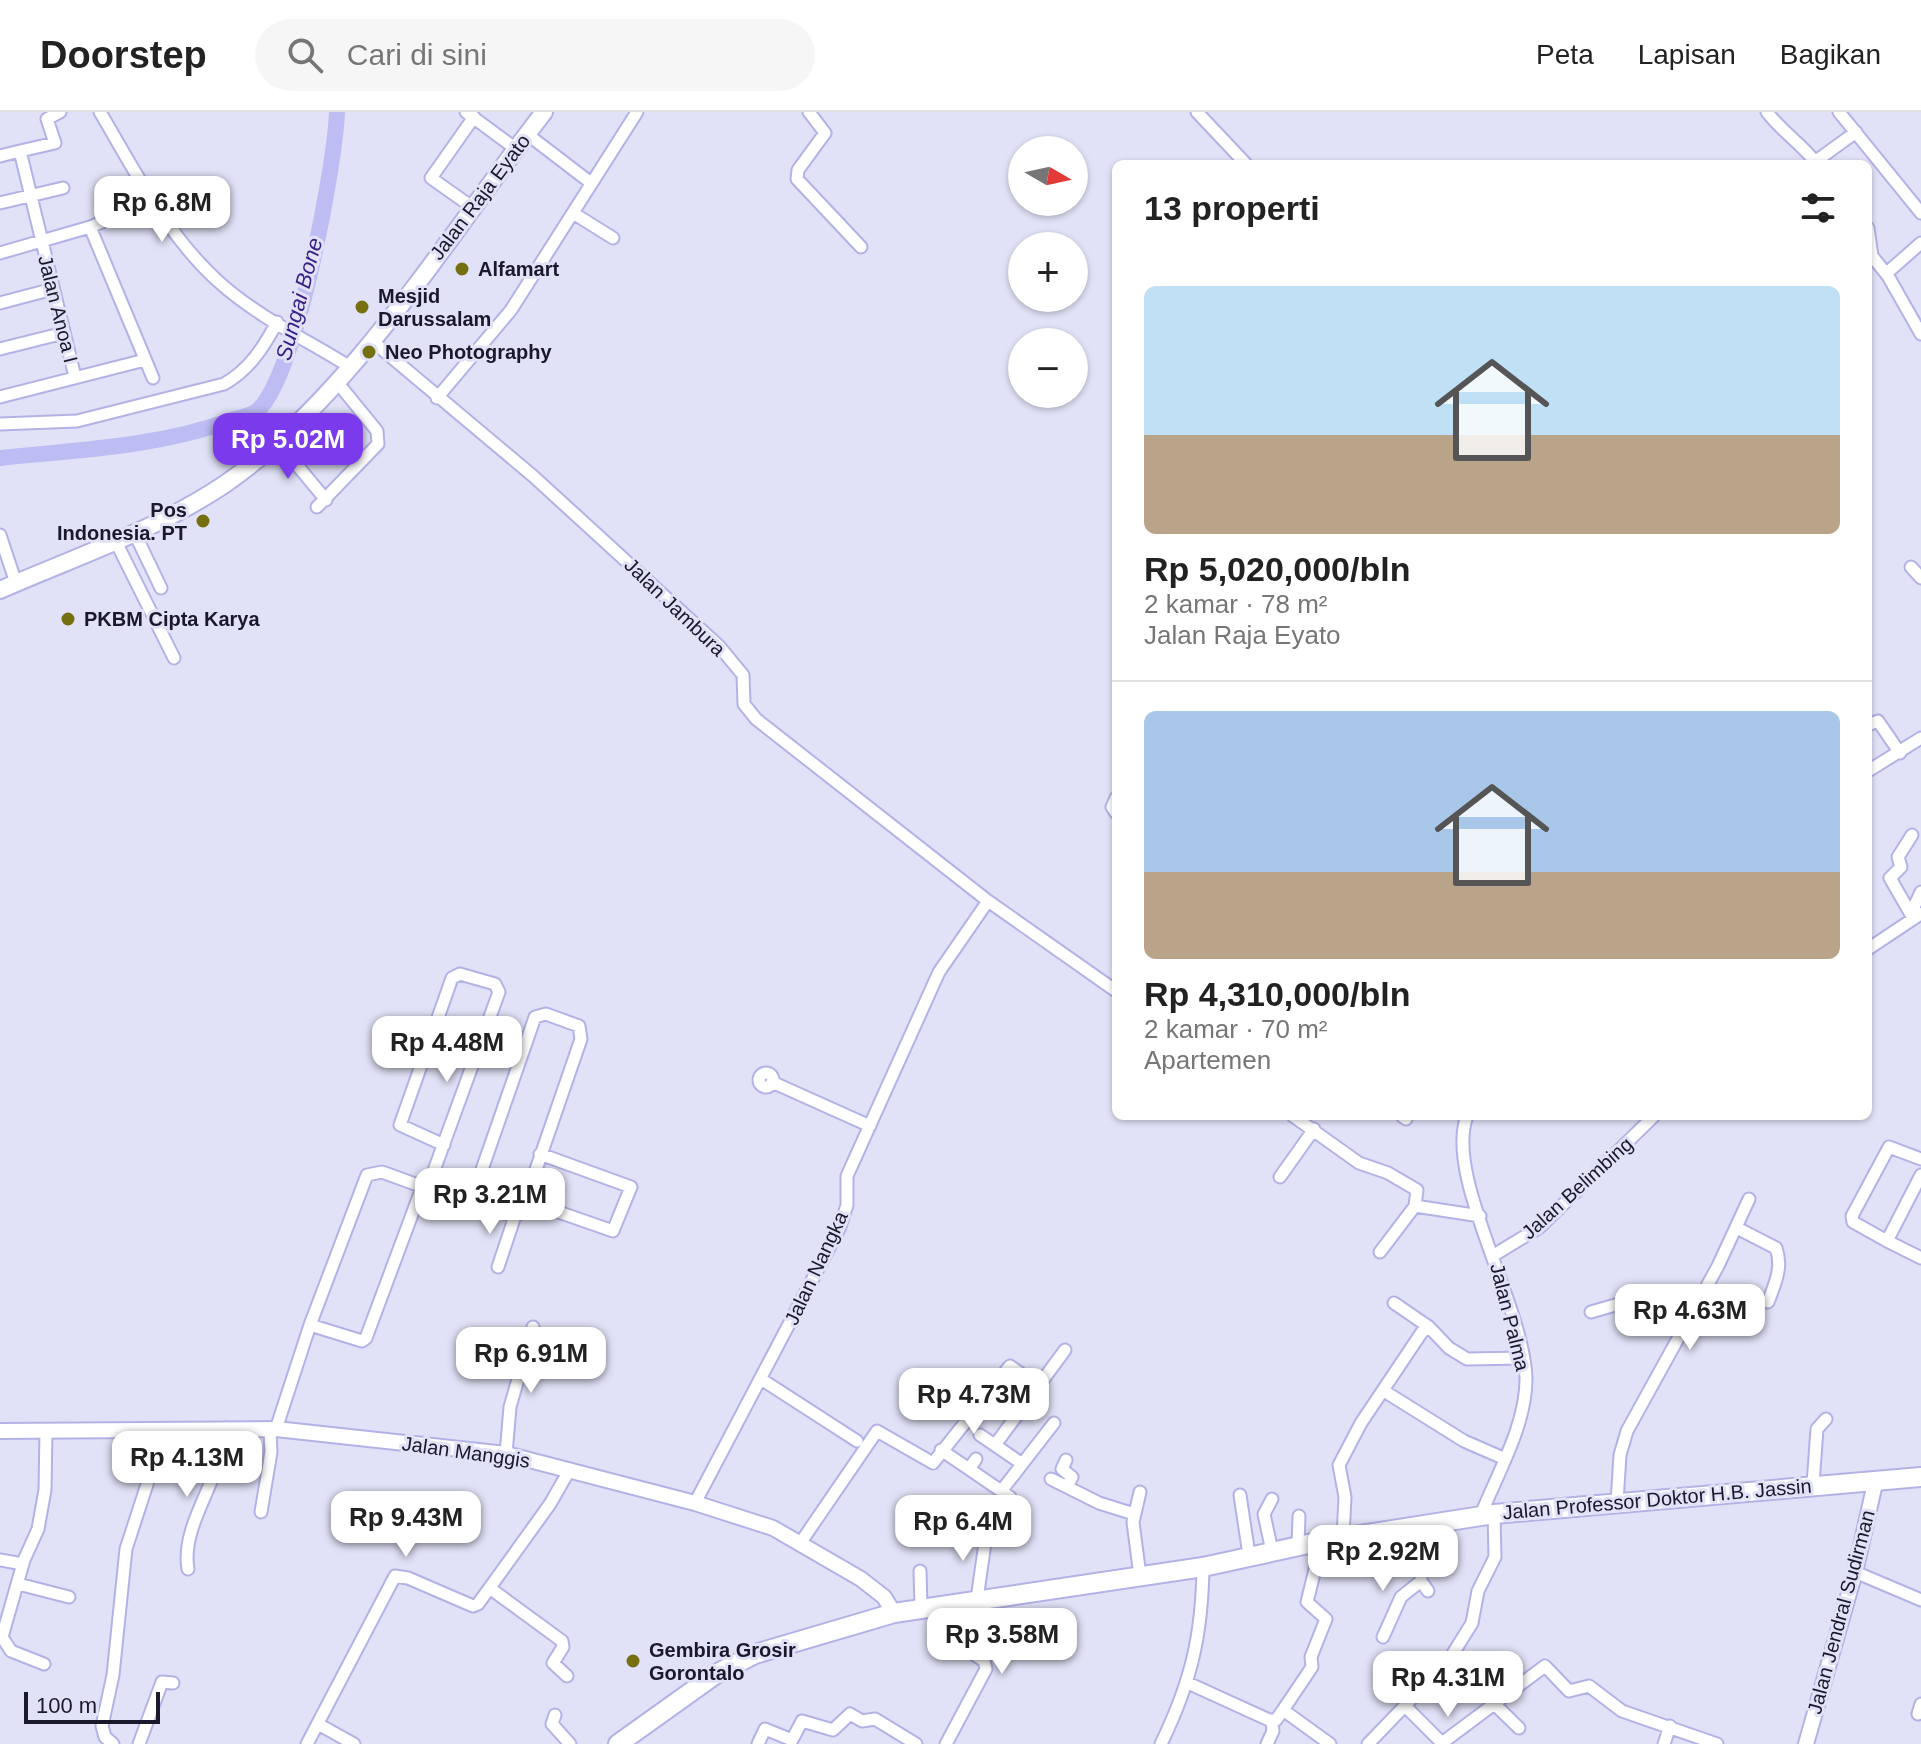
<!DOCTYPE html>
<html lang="id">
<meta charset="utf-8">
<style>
body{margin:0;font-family:Arial,sans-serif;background:#f6f6f6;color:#222;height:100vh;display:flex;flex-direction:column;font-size:30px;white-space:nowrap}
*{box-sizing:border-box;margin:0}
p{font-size:26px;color:#767676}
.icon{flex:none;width:44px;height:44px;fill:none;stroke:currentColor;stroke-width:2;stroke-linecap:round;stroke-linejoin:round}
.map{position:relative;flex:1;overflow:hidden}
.sheet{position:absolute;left:1112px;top:48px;width:760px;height:960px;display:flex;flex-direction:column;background:#fff;border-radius:12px;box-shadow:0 2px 6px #0004}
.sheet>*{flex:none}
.needle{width:52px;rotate:99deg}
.buttons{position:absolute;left:1008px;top:24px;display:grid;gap:16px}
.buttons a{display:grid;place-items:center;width:80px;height:80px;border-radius:50%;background:#fff;box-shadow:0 2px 6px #0004;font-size:40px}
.scale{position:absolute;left:24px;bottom:20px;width:136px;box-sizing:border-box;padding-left:8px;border:4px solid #1a192c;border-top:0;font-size:22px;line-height:28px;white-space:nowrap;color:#1a192c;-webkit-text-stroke:6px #e1e2f7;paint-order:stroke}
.price{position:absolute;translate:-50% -68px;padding:0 18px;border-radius:16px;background:#fff;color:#222;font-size:26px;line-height:52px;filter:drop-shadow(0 2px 4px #0008)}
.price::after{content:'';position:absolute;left:50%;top:48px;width:24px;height:18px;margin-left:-12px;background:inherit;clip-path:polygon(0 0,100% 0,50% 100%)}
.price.current{background:#7c3aed;color:#fff}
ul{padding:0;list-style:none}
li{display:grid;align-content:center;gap:16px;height:424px;padding:0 32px}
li+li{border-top:2px solid #e0e0e0}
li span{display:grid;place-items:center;height:248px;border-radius:12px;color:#555}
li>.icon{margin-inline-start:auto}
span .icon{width:144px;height:144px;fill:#fffc;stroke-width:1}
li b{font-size:34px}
h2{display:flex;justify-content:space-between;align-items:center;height:96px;padding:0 32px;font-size:34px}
header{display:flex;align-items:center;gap:48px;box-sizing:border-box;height:112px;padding:0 40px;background:#fff;border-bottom:2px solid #e0e0e0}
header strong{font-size:38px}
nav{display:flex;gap:44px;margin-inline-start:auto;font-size:28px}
.search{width:560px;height:72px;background:#f6f6f6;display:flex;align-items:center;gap:20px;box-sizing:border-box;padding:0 28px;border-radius:44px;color:#767676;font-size:30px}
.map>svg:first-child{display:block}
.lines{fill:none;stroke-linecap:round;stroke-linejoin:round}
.river{stroke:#bdbcf3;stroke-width:16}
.minor-casing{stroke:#b3b2e6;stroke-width:15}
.tertiary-casing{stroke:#b3b2e6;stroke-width:18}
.primary-casing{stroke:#b3b2e6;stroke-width:20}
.trunk-casing{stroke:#b3b2e6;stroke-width:22}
.minor{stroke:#fff;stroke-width:11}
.tertiary{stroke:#fff;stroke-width:14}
.primary{stroke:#fff;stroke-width:16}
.trunk{stroke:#fff;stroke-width:18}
.poi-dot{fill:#766f10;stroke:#e1e2f7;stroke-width:3}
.labels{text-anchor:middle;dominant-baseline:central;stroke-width:6;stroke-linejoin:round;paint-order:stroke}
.street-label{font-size:20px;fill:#1a192c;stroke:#e1e2f7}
.poi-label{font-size:20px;font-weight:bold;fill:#1a192c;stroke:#e1e2f7;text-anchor:start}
.water-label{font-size:22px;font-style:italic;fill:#371e85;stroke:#e1e2f7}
</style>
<header>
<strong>Doorstep</strong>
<div class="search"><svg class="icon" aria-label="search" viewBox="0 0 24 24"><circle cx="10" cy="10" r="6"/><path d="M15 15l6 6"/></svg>Cari di sini</div>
<nav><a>Peta</a><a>Lapisan</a><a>Bagikan</a></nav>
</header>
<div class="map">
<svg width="1921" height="1632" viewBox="0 0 1921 1632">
<rect width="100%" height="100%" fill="#e1e2f7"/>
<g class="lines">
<path class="river" d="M 0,346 C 76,338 156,335 229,309 C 237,306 251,304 257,299 C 296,266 335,54 337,0"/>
<g class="minor-casing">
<path id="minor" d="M 100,0 C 135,59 168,125 220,171 C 258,205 307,228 350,255
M 466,0 L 516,37
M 809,0 L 825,21 L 798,58 L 797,67 L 861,135
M 1197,0 L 1246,52
M 1767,0 C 1782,20 1802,32 1817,52
M 1839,0 L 1921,101
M 527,22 L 591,71
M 20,39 L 55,31 L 47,7 L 60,0
M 0,44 L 20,39 L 75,265
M 1812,52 L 1856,20
M 0,91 L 63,76
M 472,95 L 431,66 L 474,5
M 573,101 L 613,126
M 90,115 L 153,266
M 1868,116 L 1872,144 L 1888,164
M 1921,131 L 1889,159 L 1888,164 L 1921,222
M 0,141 L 90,115 L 155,89
M 0,191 L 53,177
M 371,228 L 533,364 L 719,534 L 743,563 L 744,592 L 756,607 L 988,789 L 1116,879
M 0,237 L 64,221
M 0,285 L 145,248
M 437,286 L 511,198 L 637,0
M 0,312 L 77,309 L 224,272 C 249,258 264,235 277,210
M 277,329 L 326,388
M 317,395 L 378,332 L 377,319 L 337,270
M 134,420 L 161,476
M 0,423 L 16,471
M 115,428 L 174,546
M 1911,455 L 1921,466
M 1868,613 L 1878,609 L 1900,641
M 1868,659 L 1921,626
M 1116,686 L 1112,695 L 1116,701
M 1912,723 L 1898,745 L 1901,755 L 1890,766 L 1913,806
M 1920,803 L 1913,797 L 1921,780
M 1868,837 L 1919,803
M759 968a7 7 0 1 1 14 0a7 7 0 1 1-14 0Z
M 772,970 L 870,1014
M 1293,1004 L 1359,1051 L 1388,1061 L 1417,1078 L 1415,1094 L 1380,1140
M 1402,1004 L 1406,1007
M 1467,1004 C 1444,1064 1523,1192 1526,1265 C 1527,1312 1497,1362 1480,1405
M 1921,1063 L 1887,1129 L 1921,1146
M 1280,1065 L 1314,1017
M 428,1075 L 499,880 L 495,872 L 460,862 L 452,866 L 400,1013 L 444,1033
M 527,1089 L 613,1119 L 631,1075 L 540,1042
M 1415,1094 L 1480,1104
M 1737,1116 L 1776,1136 C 1783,1155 1775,1172 1768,1190
M 1887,1129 L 1853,1110 L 1852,1104 L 1889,1035 L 1921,1047
M 1494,1143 L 1540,1115 L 1654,1004
M 498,1155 L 515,1104
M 1394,1191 L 1429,1215
M 1591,1200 L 1643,1185 L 1687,1209
M 310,1213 L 362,1229 L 366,1226 L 423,1073
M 761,1267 L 857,1329
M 1384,1279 L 1464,1329 L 1503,1346
M 276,1317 L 310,1213 L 367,1063 L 382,1060 L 470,1092 L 515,1104 L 521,1101 L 581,927 L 579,914 L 546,902 L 535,905 L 470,1092
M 980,1323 L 1021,1351
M 995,1333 L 1065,1238
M 941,1338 L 969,1357 L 976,1347
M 506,1342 L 510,1295 L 533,1215
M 1066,1348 L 1062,1357 L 1072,1365 L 1067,1375
M 969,1357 L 1010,1385 L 985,1431 L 977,1487
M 1051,1367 L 1099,1391 L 1134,1402
M 1813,1372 L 1817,1317 L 1826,1307
M 1002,1378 L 1054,1311
M 1240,1383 L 1249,1443
M 1617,1390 L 1620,1343 L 1627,1319 L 1718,1154 L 1749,1087
M 695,1391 L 840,1115 L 847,1093 L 847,1064 L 939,860 L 988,789
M 261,1400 L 271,1340 L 270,1317
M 1422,1413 L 1421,1469 L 1428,1479
M 1343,1425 L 1345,1385 L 1339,1353 L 1361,1311 L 1422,1220 L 1429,1215 L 1449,1236 L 1467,1247 L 1523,1246
M 801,1430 L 877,1319 L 933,1351 L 1010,1254 L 1038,1274
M 1298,1433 L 1299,1404
M 1272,1439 L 1264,1402 L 1272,1387
M 0,1448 L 23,1452
M 188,1457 C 180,1412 224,1364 226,1316
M 920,1459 L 921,1496
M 1855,1460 L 1921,1488
M 1140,1464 L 1133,1410 L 1140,1380
M 18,1472 L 69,1485
M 491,1477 L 562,1529 L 563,1535 L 553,1551 L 567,1564
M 1383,1525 L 1401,1485 L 1421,1469
M 1449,1548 L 1519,1616
M 44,1552 L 11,1539 L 2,1525 L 24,1448 L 38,1417 L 45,1378 L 46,1319
M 1188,1571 L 1269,1608 L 1276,1608 L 1283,1598 L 1330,1632
M 1405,1594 L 1442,1631 L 1545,1554 L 1569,1579 L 1589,1574 L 1622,1599 L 1717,1632
M 1283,1598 L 1312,1555 L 1311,1545 L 1326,1507 L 1307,1490 L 1322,1429
M 1918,1602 L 1921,1592
M 555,1603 L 552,1612 L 570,1632
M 318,1612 L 354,1632
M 113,1632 L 105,1625 L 102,1614 L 113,1563 L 126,1437 L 165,1317
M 139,1632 L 162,1570 L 173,1571
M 307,1632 L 395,1464 L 408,1466 L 473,1494 L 478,1492 L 550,1392 L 570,1357
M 758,1632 L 765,1617 L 792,1628 L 802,1609 L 833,1618 L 850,1602 L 862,1609 L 875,1607 L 916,1632
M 946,1632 L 986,1557 L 984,1549 L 959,1532 L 962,1491
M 1161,1632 C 1191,1570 1202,1524 1203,1455
M 1267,1632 L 1273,1619 L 1272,1609
M 1368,1632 L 1449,1548 L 1472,1511 L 1478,1479 L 1495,1445 L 1494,1402
M 1664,1632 L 1670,1614"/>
</g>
<g class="tertiary-casing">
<path id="tertiary" d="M 0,1319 L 276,1317 L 506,1342 L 695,1391 L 773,1416 L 861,1467 L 884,1485 L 894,1501
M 1806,1632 L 1855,1460 L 1876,1367"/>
</g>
<g class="primary-casing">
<path id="primary" d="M 0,478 C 75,445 157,418 225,372 C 351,285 450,121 544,0"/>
</g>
<g class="trunk-casing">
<path id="trunk" d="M 618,1632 L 716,1562 L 755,1542 L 894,1501 L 1203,1455 L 1322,1429 L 1494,1402 L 1921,1365"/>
</g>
<use href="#minor" class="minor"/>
<use href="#tertiary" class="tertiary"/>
<use href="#primary" class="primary"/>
<use href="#trunk" class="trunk"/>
</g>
<g class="poi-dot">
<circle cx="462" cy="157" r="8"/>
<circle cx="362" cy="195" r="8"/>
<circle cx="369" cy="240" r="8"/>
<circle cx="203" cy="409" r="8"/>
<circle cx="68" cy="507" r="8"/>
<circle cx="633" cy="1549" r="8"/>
</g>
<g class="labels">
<g class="street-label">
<text transform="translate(480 85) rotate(-53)">Jalan Raja Eyato</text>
<text transform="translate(58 197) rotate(76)">Jalan Anoa I</text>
<text transform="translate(675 495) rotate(44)">Jalan Jambura</text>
<text transform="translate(1577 1076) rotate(-42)">Jalan Belimbing</text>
<text transform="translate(816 1156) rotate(-65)">Jalan Nangka</text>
<text transform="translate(1510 1205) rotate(76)">Jalan Palma</text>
<text transform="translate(466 1340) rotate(8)">Jalan Manggis</text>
<text transform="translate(1657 1387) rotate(-5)">Jalan Professor Doktor H.B. Jassin</text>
<text transform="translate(1841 1500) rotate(-75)">Jalan Jendral Sudirman</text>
</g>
<g class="poi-label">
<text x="478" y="157">Alfamart</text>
<text x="378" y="184">Mesjid<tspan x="378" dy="23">Darussalam</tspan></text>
<text x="385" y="240">Neo Photography</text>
<text x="187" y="398" text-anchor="end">Pos<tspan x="187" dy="23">Indonesia. PT</tspan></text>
<text x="84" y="507">PKBM Cipta Karya</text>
<text x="649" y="1538">Gembira Grosir<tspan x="649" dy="23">Gorontalo</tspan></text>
</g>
<g class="water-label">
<text transform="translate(299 187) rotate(-75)">Sungai Bone</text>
</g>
</g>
</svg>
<div class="buttons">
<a><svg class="needle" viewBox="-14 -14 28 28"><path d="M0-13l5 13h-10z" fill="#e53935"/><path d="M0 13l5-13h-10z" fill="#767676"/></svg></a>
<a>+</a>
<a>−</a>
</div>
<div class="scale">100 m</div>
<b class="price" style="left:162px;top:132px">Rp 6.8M</b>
<b class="price current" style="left:288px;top:369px">Rp 5.02M</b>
<b class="price" style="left:447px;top:972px">Rp 4.48M</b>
<b class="price" style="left:490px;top:1124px">Rp 3.21M</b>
<b class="price" style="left:1690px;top:1240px">Rp 4.63M</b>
<b class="price" style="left:531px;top:1283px">Rp 6.91M</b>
<b class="price" style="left:974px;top:1324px">Rp 4.73M</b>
<b class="price" style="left:187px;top:1387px">Rp 4.13M</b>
<b class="price" style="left:406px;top:1447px">Rp 9.43M</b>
<b class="price" style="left:963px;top:1451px">Rp 6.4M</b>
<b class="price" style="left:1383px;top:1481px">Rp 2.92M</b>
<b class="price" style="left:1002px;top:1564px">Rp 3.58M</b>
<b class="price" style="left:1448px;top:1607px">Rp 4.31M</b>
<section class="sheet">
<h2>13 properti<svg class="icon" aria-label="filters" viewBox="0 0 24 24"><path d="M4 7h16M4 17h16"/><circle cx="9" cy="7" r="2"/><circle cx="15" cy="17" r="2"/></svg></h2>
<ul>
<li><span style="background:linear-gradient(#bfe0f5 60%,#b9a48a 0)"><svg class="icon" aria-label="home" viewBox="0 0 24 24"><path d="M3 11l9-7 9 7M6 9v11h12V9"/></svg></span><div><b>Rp 5,020,000/bln</b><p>2 kamar · 78 m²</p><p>Jalan Raja Eyato</p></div></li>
<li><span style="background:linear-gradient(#a9c7e8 65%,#b9a48a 0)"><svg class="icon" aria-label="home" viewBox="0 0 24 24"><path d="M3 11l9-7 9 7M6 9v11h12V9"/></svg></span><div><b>Rp 4,310,000/bln</b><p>2 kamar · 70 m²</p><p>Apartemen</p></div></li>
</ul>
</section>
</div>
